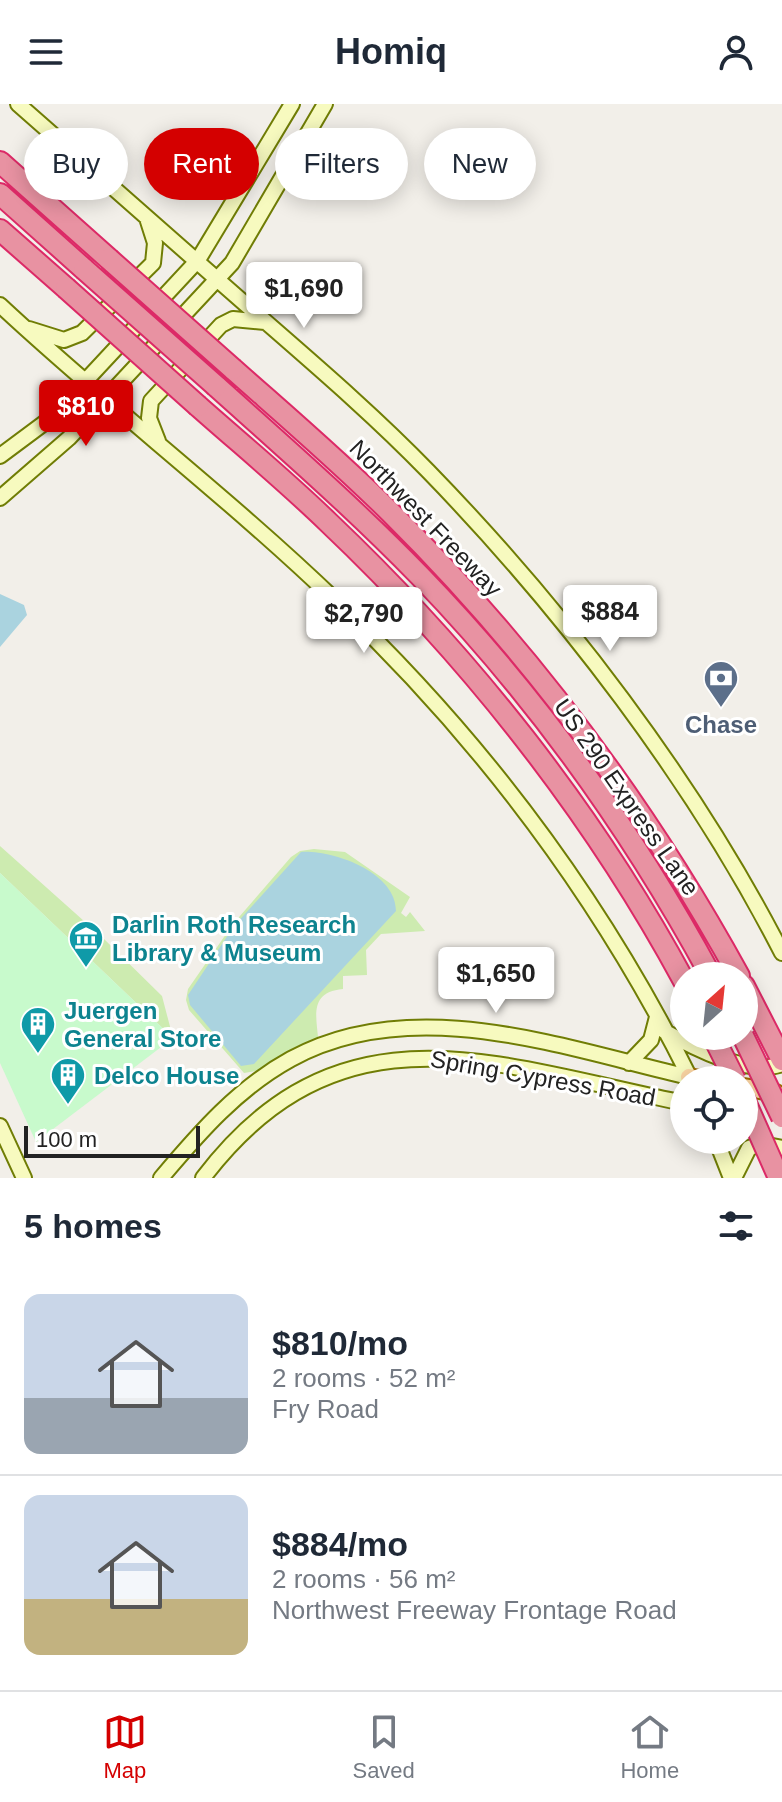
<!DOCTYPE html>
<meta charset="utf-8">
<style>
body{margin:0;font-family:Helvetica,sans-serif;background:#f2f2f3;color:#1f2937;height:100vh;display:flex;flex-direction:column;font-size:30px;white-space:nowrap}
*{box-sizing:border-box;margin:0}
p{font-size:26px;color:#747a83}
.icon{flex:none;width:44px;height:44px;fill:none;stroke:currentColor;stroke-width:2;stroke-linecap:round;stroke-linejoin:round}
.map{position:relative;height:1074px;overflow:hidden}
.drawer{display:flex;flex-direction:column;background:#fff;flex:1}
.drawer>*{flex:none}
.top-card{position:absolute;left:24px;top:24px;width:734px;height:72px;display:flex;gap:16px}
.needle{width:52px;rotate:27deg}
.tools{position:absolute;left:670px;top:858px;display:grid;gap:16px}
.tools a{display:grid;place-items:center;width:88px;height:88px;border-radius:50%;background:#fff;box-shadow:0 4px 20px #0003;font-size:40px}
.scale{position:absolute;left:24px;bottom:20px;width:176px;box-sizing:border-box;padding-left:8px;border:4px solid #222;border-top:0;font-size:22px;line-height:28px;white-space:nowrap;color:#222;-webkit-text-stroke:6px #fff;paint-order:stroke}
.price{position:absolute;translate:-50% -68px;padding:0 18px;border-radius:8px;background:#fff;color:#222;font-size:26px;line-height:52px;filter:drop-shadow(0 2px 4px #0008)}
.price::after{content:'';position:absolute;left:50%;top:48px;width:24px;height:18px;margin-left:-12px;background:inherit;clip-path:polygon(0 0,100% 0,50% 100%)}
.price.selected{background:#d40000;color:#fff}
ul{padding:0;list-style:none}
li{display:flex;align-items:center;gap:24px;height:200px;padding:0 24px}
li+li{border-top:2px solid #e0e1e3}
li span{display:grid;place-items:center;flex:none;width:224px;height:160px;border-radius:16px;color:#555}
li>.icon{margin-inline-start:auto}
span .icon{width:96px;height:96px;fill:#fffc;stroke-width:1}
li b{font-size:34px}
h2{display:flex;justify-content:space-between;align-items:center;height:96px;padding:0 24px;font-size:34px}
.chip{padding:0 28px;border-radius:36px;background:#fff;box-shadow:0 4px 20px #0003;font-size:28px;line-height:72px}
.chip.selected{background:#d40000;color:#fff}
header{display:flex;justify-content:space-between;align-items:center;height:104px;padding:0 24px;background:#fff;font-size:36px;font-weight:600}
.dock{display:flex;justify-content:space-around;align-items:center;height:112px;border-top:2px solid #e0e1e3;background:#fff;font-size:22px;color:#747a83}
.dock a{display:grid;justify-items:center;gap:4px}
.dock .selected{color:#d40000}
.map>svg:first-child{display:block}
.grass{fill:#cdebb0}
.park{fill:#c8facc}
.water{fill:#aad3df}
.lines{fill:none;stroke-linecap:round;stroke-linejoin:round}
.secondary-casing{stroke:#707d05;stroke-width:18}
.primary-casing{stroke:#a06b00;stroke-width:20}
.highway-casing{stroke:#dc2a67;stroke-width:24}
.secondary{stroke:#f7fabf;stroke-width:14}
.primary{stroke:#fcd6a4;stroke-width:16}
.highway{stroke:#e892a2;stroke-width:20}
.highway-bridge-casing{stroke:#dc2a67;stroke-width:24;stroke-linecap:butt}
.highway-bridge{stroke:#e892a2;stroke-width:20}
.labels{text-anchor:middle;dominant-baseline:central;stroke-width:6;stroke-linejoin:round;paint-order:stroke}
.street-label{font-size:24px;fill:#222;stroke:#fff}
.service-label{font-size:24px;font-weight:bold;fill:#4e5e75;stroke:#fff}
.culture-label{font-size:24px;font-weight:bold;fill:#0d838f;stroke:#fff;text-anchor:start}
</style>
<header><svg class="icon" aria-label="menu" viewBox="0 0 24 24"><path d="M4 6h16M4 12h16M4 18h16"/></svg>Homiq<svg class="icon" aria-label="person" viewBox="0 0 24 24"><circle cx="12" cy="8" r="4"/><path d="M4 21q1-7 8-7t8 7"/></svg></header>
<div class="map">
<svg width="782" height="1074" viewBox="0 0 782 1074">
<rect width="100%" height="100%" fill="#f2efe9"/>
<path class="grass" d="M 0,742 L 103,834 L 162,892 L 173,934 L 0,769 Z
M 314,745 L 345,748 L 410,793 L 401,809 L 406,813 L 410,808 L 425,827 L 381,830 L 366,846 L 367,871 L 343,872 L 343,885 C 310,888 316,911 318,933 L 314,937 L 261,966 L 244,969 L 189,906 L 186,896 L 188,885 L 233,820 L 291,753 L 300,747 Z"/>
<path class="park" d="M 0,769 L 173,934 L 36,1038 L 0,959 Z"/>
<path class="water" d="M 0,490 L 24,501 L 27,511 L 0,543 Z
M 301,748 C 333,746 396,768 396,807 L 254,960 L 241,962 L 190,901 L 188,891 L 234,822 Z"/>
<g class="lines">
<g class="secondary-casing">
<path id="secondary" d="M 18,0 C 87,61 157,122 227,184 C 295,244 365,302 428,367 C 563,506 694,677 782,849
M 0,201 C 109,303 228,393 336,497 C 481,635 602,796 691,976
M 29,225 L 64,236 L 82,229 L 153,159 L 155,139 L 147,114
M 158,337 L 149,314 L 151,297 L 221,221 L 233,215 L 265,218
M 0,352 L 51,314 L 198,156 L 292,0
M 0,394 L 69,334 L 232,159 L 325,0
M 664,927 C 692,943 750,973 782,960
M 629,959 L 651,936 L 657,913
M 0,1022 L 24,1074
M 716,1036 L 731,1074
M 161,1074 C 199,1029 238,984 291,955 C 413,888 564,944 689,973
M 203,1074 C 340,894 496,961 684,999
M 734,1074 L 749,1044 L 762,1040 L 782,1044"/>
</g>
<g class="primary-casing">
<path id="primary" d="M 689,973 L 705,976
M 744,983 L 776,989"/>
</g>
<g class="highway-casing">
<path id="highway" d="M 0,58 L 109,155
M 0,90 L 84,165
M 0,126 L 66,184
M 233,265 C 286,312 340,358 390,408 C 528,545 645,701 739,872
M 216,282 C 285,344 355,405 420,472 C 534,590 633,728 711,872
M 198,302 C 242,341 287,378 329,419 C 468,551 592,707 684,877
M 744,882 L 782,956"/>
</g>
<use href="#secondary" class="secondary"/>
<use href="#primary" class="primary"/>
<use href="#highway" class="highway"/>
<g class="highway-bridge-casing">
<path id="highway-bridge" d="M 109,155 L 233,265
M 84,165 L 216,282
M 66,184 L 198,302
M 713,932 L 735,976
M 743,932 L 782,1013
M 744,995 L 779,1074"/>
</g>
<use href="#highway-bridge" class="highway-bridge"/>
</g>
<defs>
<g id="bank-pin" transform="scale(1.8)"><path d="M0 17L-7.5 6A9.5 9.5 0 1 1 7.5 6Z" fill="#5c6f8a" stroke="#fff"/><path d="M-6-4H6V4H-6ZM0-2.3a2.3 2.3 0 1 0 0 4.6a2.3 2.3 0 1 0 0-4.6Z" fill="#fff"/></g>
<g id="museum-pin" transform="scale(1.8)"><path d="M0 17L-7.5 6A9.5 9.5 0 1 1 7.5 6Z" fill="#0f9aa8" stroke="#fff"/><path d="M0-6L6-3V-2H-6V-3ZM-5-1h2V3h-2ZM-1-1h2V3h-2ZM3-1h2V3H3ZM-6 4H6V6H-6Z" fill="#fff"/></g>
<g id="building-pin" transform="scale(1.8)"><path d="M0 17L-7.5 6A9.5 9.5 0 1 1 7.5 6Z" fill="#0f9aa8" stroke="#fff"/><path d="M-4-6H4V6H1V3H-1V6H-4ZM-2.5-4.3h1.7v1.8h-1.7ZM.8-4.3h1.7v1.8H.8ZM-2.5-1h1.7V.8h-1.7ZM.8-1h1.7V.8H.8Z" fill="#fff"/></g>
</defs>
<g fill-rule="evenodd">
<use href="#bank-pin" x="721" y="574"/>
<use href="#museum-pin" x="86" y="834"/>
<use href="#building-pin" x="38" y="920"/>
<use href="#building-pin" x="68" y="971"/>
</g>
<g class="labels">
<g class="street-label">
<text transform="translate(426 414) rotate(46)">Northwest Freeway</text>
<text transform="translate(627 693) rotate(55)">US 290 Express Lane</text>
<text transform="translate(543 974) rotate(10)">Spring Cypress Road</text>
</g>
<g class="service-label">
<text x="721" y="620">Chase</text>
</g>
<g class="culture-label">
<text x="112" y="820">Darlin Roth Research<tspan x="112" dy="28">Library &amp; Museum</tspan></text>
<text x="64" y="906">Juergen<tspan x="64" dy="28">General Store</tspan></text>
<text x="94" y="971">Delco House</text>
</g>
</g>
</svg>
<div class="tools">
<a><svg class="needle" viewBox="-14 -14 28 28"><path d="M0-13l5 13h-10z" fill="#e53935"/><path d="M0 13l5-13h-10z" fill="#747a83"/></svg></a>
<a><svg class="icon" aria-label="locate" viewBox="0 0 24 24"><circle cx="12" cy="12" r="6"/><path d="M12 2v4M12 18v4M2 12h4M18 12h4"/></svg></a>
</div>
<div class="scale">100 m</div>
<b class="price" style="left:304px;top:226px">$1,690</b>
<b class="price selected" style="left:86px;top:344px">$810</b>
<b class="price" style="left:610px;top:549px">$884</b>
<b class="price" style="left:364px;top:551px">$2,790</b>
<b class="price" style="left:496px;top:911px">$1,650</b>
<div class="top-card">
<a class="chip">Buy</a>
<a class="chip selected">Rent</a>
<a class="chip">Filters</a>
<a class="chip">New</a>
</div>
</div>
<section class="drawer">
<h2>5 homes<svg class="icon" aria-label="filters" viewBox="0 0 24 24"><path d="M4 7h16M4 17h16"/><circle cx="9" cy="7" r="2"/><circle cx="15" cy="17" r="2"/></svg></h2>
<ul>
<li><span style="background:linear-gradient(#c9d6e8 65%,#9aa5b1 0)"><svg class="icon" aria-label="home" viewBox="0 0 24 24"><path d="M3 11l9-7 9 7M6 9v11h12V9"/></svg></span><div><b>$810/mo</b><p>2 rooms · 52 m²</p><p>Fry Road</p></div></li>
<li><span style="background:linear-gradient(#c9d6e8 65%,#c2b280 0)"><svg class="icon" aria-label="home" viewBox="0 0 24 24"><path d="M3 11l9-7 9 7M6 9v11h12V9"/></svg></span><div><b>$884/mo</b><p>2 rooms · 56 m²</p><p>Northwest Freeway Frontage Road</p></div></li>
</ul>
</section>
<nav class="dock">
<a class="selected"><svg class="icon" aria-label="map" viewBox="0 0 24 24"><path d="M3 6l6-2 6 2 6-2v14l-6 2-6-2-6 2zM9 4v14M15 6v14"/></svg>Map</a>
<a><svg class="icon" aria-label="saved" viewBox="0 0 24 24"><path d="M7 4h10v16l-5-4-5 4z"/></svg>Saved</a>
<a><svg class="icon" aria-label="home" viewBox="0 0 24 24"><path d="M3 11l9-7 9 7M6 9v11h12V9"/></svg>Home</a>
</nav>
